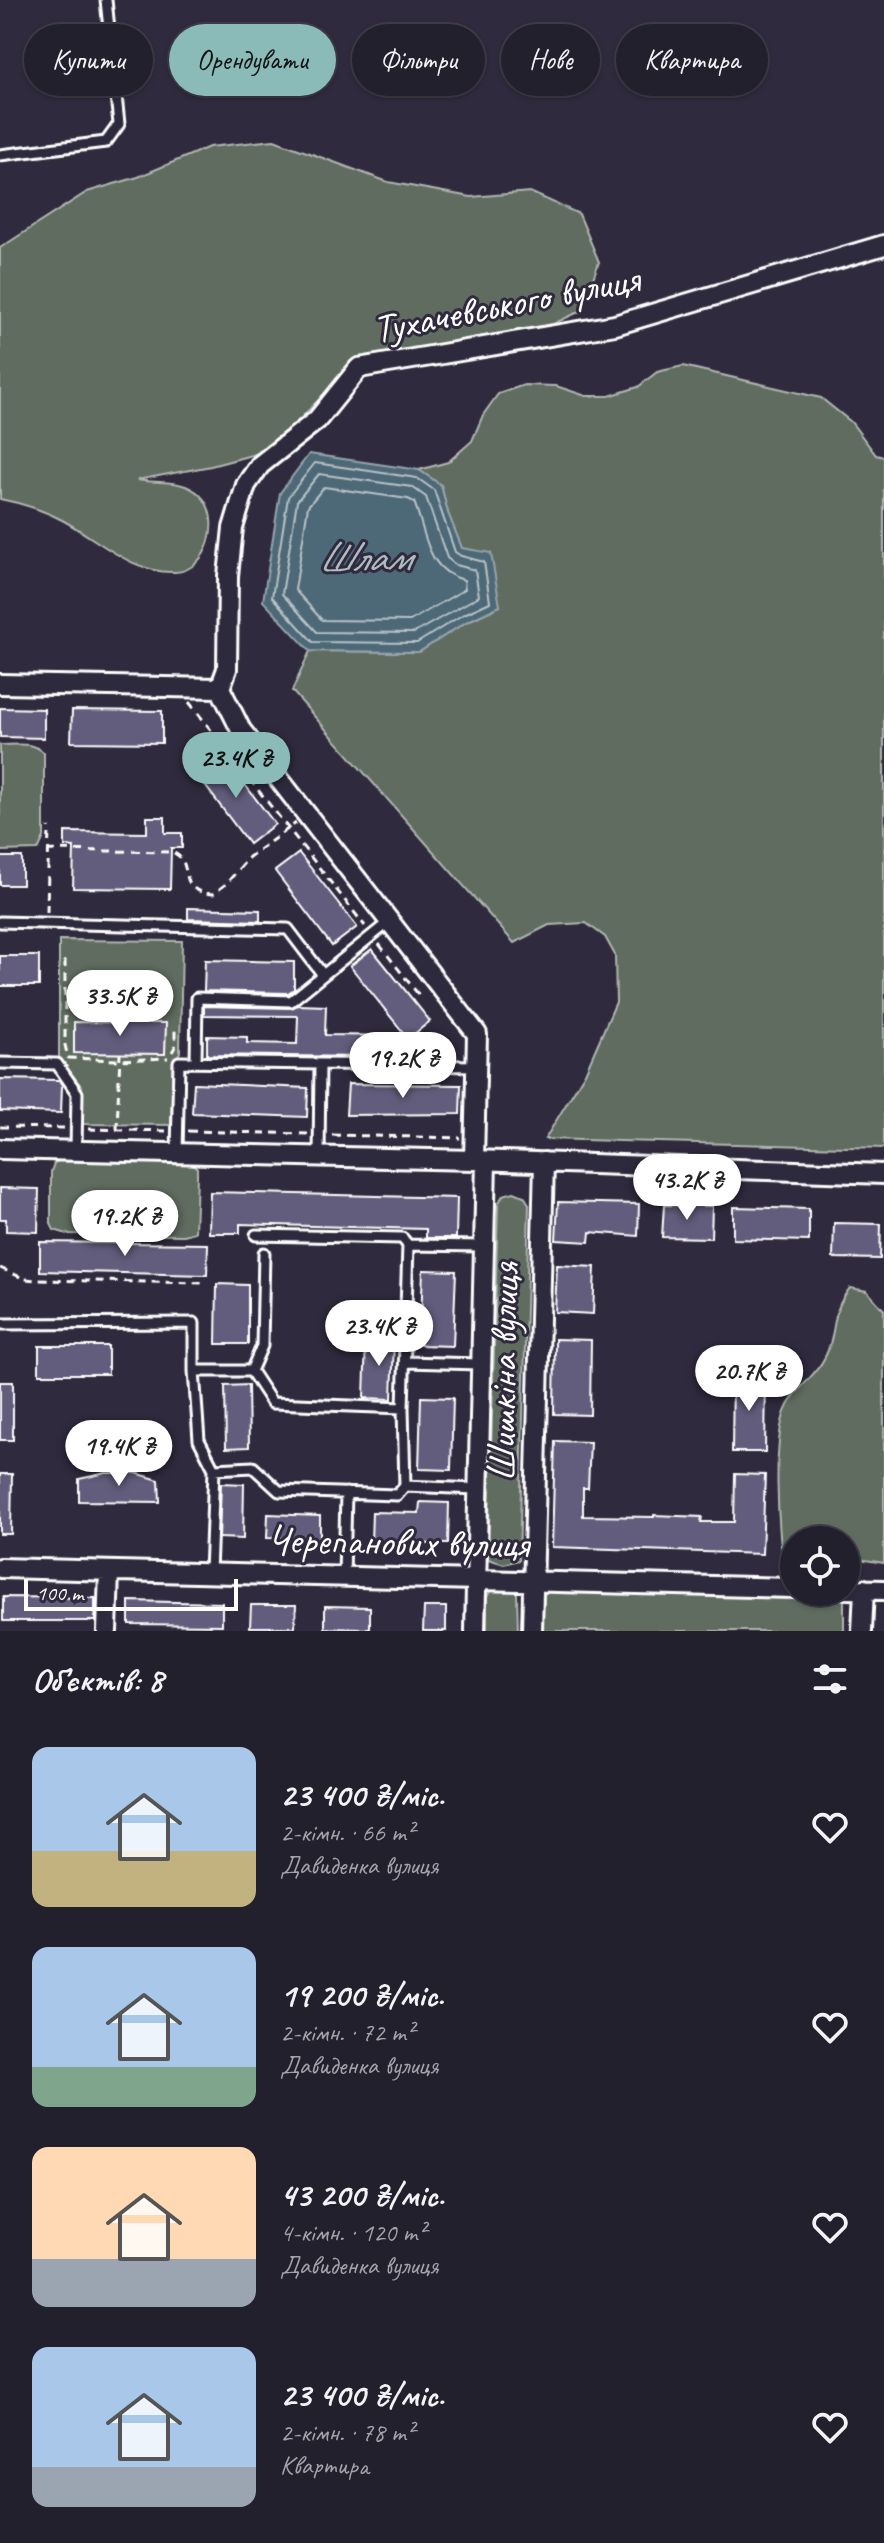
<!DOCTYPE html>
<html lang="uk">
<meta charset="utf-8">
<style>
body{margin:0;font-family:Caveat,sans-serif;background:#2f2d3a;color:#f1f3f6;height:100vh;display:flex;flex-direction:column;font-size:30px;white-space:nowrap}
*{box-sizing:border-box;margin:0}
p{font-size:26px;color:#a3a3aa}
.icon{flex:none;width:44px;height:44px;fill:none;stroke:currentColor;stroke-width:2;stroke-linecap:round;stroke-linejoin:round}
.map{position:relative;height:1631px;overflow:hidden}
.side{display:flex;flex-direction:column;background:#23202e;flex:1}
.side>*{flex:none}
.banner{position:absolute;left:24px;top:24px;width:836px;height:72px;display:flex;gap:16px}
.tools{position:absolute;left:780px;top:1526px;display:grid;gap:16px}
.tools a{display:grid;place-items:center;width:80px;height:80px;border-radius:50%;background:#23202e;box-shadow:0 2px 6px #0004,0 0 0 2px #403e4a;font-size:40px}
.scale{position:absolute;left:24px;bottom:20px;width:214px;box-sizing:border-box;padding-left:8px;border:4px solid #fff;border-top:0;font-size:22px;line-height:28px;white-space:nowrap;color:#fff;-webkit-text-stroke:6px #2f2a3d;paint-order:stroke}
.price{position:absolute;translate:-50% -68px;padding:0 18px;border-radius:28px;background:#fff;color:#222;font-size:26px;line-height:52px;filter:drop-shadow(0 2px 4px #0008)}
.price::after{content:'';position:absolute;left:50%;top:48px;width:24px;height:18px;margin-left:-12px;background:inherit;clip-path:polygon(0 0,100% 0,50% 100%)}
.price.selected{background:#8bbbb9;color:#111}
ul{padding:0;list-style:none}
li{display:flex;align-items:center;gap:24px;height:200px;padding:0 32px}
li span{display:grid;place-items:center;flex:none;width:224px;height:160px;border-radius:16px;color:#555}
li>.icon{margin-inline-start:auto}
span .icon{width:96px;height:96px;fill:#fffc;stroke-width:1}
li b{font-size:34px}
h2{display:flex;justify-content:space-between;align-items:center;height:96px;padding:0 32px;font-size:34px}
.chip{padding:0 28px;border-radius:36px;background:#23202e;box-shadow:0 2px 6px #0004,0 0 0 2px #403e4a;font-size:28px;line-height:72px}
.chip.selected{background:#8bbbb9;color:#111}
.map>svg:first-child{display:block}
.green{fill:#616c61;stroke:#b0b6b0;stroke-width:2}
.water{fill:#4e6876;stroke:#95a4ad;stroke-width:2}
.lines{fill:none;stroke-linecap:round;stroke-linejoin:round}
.shore{stroke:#b8c3c8;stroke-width:2}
.building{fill:#625d7b;stroke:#fff;stroke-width:2}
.service-casing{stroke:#fff;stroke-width:15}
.minor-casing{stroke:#fff;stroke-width:24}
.path{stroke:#fff;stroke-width:3;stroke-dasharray:8 6;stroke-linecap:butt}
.service{stroke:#2f2a3d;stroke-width:9}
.minor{stroke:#2f2a3d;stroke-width:18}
.labels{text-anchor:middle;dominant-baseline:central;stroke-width:6;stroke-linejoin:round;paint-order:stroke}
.street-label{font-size:40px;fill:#fff;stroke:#2f2a3d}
.water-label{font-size:42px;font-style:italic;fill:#afbbc1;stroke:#2f2a3d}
</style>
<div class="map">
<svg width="884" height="1631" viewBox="0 0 884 1631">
<rect width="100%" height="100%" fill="#2f2a3d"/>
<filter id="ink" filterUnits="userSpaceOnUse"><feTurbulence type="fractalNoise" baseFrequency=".0125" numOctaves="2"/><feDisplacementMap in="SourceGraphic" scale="16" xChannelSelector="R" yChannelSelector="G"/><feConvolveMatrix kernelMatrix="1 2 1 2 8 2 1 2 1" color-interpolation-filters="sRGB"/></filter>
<g filter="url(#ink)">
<path class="green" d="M 274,140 L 388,182 L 471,197 L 530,192 L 579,214 L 599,262 L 581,311 L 553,324 L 358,359 L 270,450 L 211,466 L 137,480 C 157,484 183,478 200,495 C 223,517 209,571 175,572 C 133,574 99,540 64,521 C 46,511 20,503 0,499 L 0,248 L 87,192 L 138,177 L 209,147 Z
M 683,366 L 821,398 L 851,422 L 876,455 L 884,457 L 884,1148 L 545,1139 L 585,1073 L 616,1002 L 615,955 L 605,937 L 586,923 L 549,925 L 514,943 L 292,691 L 310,651 L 419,652 L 466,622 L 500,606 L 462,549 L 448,513 L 441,485 L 419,470 L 448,462 L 472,441 L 483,415 L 498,394 L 524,385 L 556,386 L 586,396 L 609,396 L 638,387 L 657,372 Z
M 0,745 C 15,745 34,741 44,753 L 44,837 L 38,850 L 0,851 Z
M 59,940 L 182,941 L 180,1052 L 173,1063 L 171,1125 L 82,1124 L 82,1087 L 59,1058 Z
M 59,1161 L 191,1162 L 197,1168 L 197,1176 L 195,1232 L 184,1235 L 67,1234 L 54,1230 L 51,1224 L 51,1172 L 54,1163 Z
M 514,1192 L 524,1196 L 529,1204 L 519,1560 L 504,1564 L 488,1559 L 498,1204 L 503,1195 Z
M 850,1288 L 867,1291 L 884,1310 L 884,1563 L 846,1557 L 846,1540 L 794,1540 L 794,1557 L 782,1555 C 778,1521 773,1443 785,1412 C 793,1390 815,1378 825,1357 C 838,1332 829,1314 850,1288 Z
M 492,1588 L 513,1589 L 517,1593 L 518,1631 L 487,1631 L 487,1597 Z
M 544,1589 L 844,1597 L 844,1631 L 542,1631 Z"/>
<path class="water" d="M 309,454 L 419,470 L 441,485 L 448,513 L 462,548 L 491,553 L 500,606 L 466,622 L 419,652 L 310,651 L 263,601 L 280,493 Z"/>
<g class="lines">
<path class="shore" d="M 315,463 L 417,478 L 434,490 L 455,552 L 461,556 L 484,562 L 490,602 L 462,615 L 417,643 L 313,642 L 272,597 L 288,497 Z
M 319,474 L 412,487 L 426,497 L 447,558 L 456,565 L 475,570 L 479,596 L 414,633 L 317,632 L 282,594 L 297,501 Z
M 324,487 L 408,499 L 414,502 C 427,534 425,570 464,580 L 465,589 L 410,621 L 322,620 L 295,590 L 308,506 Z"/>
</g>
<path class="building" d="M 0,708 L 44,709 L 44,738 L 0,737 Z
M 72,710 L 162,711 L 162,743 L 71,742 Z
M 223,756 L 275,824 L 249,844 L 198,776 Z
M 147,817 L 165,817 L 165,833 L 182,833 L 182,848 L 171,848 L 170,889 L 73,888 L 74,847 L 65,846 L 65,832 L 147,833 Z
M 299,853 L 357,927 L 332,946 L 275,871 Z
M 0,857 L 22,857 L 22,885 L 0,885 Z
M 188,908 L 260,910 L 260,921 L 188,919 Z
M 372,949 L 430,1021 L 401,1045 L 446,1045 L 446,1058 L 207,1055 L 207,1036 L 247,1037 L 247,1043 L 297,1044 L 298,1016 L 204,1015 L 204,1006 L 291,1008 L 298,1005 L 326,1006 L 325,1035 L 406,1036 L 350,966 Z
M 0,956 L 39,956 L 39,986 L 0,986 Z
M 205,960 L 294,962 L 294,989 L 288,993 L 204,991 Z
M 74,1022 L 166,1023 L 165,1054 L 74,1053 Z
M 0,1079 L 59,1080 L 62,1085 L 61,1113 L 0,1111 Z
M 194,1083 L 308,1088 L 307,1117 L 192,1113 Z
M 348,1084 L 461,1085 L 460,1114 L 346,1115 Z
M 0,1188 L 39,1189 L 38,1232 L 6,1231 L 6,1219 L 0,1219 Z
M 210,1192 L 457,1198 L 456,1238 L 426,1238 L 426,1229 L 240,1224 L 240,1233 L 209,1233 Z
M 558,1202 L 639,1204 L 638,1236 L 590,1232 L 589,1242 L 556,1240 Z
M 664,1205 L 712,1206 L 711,1238 L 662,1237 Z
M 733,1207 L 809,1209 L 809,1241 L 733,1239 Z
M 834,1223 L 881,1224 L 880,1259 L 833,1258 Z
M 40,1242 L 208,1244 L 207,1275 L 40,1271 Z
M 557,1265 L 595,1267 L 593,1314 L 555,1312 Z
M 423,1270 L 456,1271 L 453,1346 L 420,1345 Z
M 217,1284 L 248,1285 L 248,1344 L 216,1344 Z
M 366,1338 L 394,1339 L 392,1399 L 364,1398 Z
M 555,1339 L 591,1340 L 590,1415 L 554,1414 Z
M 39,1346 L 108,1346 L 108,1374 L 39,1374 Z
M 733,1374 L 766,1374 L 765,1452 L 732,1452 Z
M 0,1382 L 13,1382 L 13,1440 L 0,1440 Z
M 248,1385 L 249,1447 L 226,1448 L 225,1386 Z
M 421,1397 L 453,1398 L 451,1470 L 419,1469 Z
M 555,1441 L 590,1442 L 588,1488 L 583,1488 L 583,1516 L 654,1517 L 654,1515 L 702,1517 L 701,1522 L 734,1522 L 735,1474 L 765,1475 L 762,1554 L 552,1547 Z
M 106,1473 L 136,1473 L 159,1480 L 160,1502 L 79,1501 L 79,1479 Z
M 0,1474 L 12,1474 L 11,1534 L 0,1534 Z
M 221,1483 L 244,1484 L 243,1539 L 219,1538 Z
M 420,1502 L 449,1503 L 448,1544 L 371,1543 L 372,1512 L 419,1513 Z
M 268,1514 L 320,1516 L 320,1539 L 267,1538 Z
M 3,1597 L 95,1598 L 95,1621 L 3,1621 Z
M 129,1601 L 222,1603 L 222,1625 L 129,1624 Z
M 251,1605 L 296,1605 L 295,1627 L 250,1627 Z
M 325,1606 L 370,1607 L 370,1629 L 325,1628 Z
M 424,1607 L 446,1607 L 446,1631 L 423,1631 Z"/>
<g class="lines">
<g class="service-casing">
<path id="service" d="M 0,155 L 106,142 L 119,124 L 106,0
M 0,922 L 288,929 L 323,975
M 196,1062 L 197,998 L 291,1001 L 390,921
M 0,1063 L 57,1064 L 77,1093 L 76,1151
M 177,1153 L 179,1062 L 477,1066
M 319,1157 L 320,1064
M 256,1235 L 402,1238 L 408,1245 L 403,1408
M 408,1245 L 484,1246
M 0,1324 L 194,1323 L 194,1371 L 251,1371 L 272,1403 L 403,1408 L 405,1486 L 477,1489
M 405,1362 L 480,1364
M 194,1371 L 199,1440 L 214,1469 L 210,1573
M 251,1371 L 262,1346 L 264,1253
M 214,1469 L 253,1467 L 279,1491 L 397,1495 L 405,1486
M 344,1577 L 346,1493"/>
</g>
<g class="minor-casing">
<path id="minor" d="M 0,684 L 220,688
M 220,688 L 227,669 L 228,576 L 233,528 L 246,485 L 260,465 L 317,420 L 359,368 L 615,325 L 884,245
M 220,688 L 241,730 L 477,1034 L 474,1160
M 0,1149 L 474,1160 L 884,1174
M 0,1568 L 794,1588
M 846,1589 L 884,1590
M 107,1631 L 109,1571
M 475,1631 L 486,1161
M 532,1631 L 544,1162
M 862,1631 L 864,1589"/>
</g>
<path class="path" d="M 189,702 L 365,926
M 48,850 L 172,852 C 197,862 173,891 213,894 L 226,884 L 249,857 L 296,823
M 47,912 L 49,827
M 379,944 L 421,998
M 65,960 L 65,1045 L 68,1058 L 119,1060 L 168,1058
M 172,1052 L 175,1047 L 175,1026
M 0,1127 L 64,1128
M 88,1129 L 168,1131
M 117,1129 L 120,1054
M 188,1131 L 308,1134
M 332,1135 L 460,1138
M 0,1268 L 25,1279 L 38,1280 L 207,1283"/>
<use href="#service" class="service"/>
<use href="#minor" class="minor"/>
</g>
</g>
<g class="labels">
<g class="street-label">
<text transform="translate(506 304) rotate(-11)">Тухачевського вулиця</text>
<text transform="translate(503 1372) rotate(-89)">Шишкiна вулиця</text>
<text transform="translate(398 1542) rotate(1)">Черепанових вулиця</text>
</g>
<g class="water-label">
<text x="364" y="557">Шлам</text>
</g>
</g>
</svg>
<div class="tools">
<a><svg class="icon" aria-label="locate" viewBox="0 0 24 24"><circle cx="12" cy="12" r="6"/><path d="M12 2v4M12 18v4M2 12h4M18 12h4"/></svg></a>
</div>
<div class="scale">100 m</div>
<b class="price selected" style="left:236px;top:800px">23.4K ₴</b>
<b class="price" style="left:120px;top:1038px">33.5K ₴</b>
<b class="price" style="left:403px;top:1100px">19.2K ₴</b>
<b class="price" style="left:687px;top:1222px">43.2K ₴</b>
<b class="price" style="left:125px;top:1258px">19.2K ₴</b>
<b class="price" style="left:379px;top:1368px">23.4K ₴</b>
<b class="price" style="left:749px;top:1413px">20.7K ₴</b>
<b class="price" style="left:119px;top:1488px">19.4K ₴</b>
<div class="banner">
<a class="chip">Купити</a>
<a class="chip selected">Орендувати</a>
<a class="chip">Фільтри</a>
<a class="chip">Нове</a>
<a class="chip">Квартира</a>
</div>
</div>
<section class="side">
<h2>Об’єктів: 8<svg class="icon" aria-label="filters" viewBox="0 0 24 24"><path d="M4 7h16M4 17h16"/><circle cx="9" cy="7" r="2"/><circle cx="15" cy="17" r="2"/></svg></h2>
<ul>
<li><span style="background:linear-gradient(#a9c7e8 65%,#c2b280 0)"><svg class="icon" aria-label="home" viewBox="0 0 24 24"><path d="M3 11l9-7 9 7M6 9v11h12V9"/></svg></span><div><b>23 400 ₴/міс.</b><p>2-кімн. · 66 m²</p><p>Давиденка вулиця</p></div><svg class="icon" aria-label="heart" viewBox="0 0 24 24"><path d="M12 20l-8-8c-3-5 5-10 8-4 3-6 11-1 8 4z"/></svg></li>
<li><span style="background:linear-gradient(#a9c7e8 75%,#7fa58c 0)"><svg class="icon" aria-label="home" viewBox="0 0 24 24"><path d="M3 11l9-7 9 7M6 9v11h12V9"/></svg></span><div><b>19 200 ₴/міс.</b><p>2-кімн. · 72 m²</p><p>Давиденка вулиця</p></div><svg class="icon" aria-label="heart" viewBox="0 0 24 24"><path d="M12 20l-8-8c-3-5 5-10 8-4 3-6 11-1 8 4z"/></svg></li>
<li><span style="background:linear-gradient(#ffd9b3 70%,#9aa5b1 0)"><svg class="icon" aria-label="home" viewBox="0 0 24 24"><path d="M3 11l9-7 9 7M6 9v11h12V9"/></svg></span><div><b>43 200 ₴/міс.</b><p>4-кімн. · 120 m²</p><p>Давиденка вулиця</p></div><svg class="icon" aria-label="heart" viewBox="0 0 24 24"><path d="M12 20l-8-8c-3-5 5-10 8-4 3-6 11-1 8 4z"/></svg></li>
<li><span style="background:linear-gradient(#a9c7e8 75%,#9aa5b1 0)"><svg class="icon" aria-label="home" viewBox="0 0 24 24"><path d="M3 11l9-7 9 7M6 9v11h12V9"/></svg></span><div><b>23 400 ₴/міс.</b><p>2-кімн. · 78 m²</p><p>Квартира</p></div><svg class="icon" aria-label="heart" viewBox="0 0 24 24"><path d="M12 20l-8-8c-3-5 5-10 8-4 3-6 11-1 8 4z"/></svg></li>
</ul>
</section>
